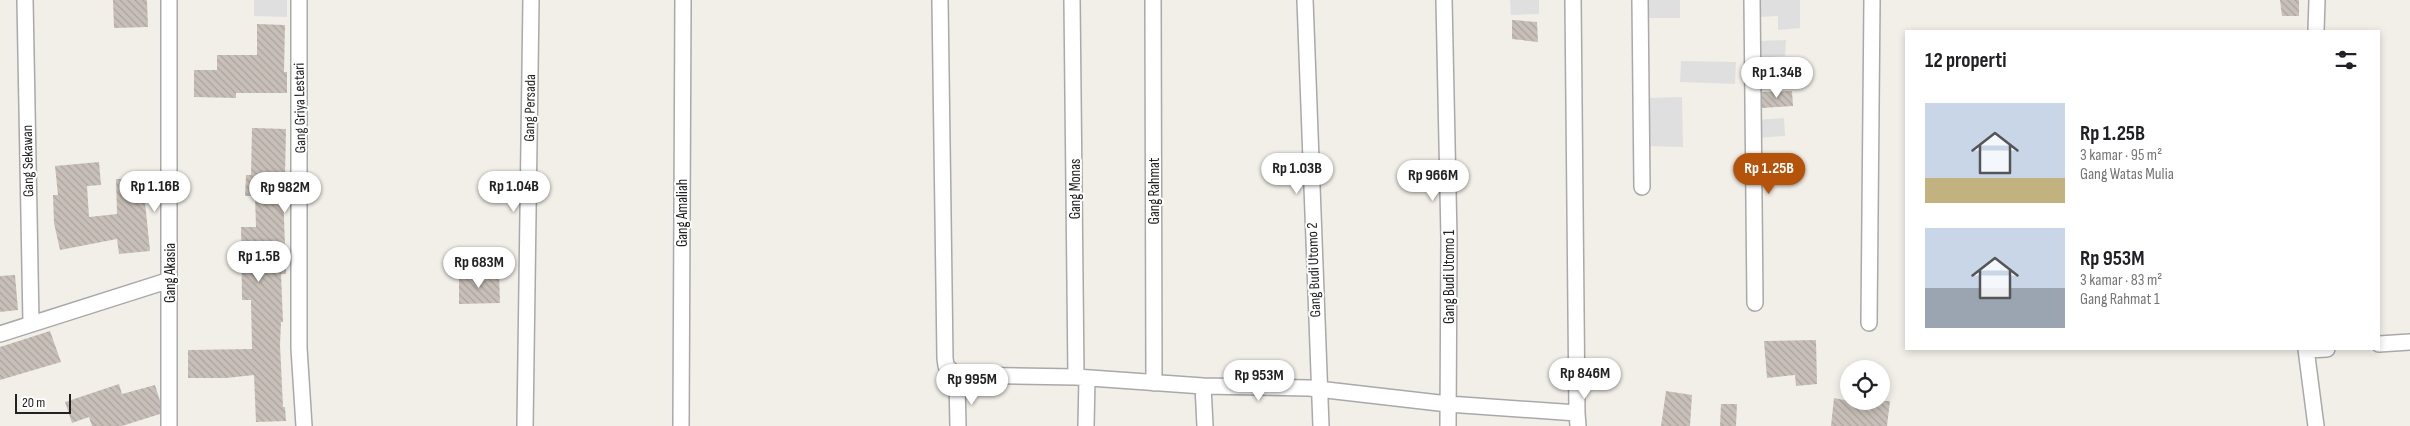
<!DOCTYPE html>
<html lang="id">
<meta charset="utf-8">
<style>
body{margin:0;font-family:"Sofia Sans Condensed",sans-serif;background:#f2f2f2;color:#202124;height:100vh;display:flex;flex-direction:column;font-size:19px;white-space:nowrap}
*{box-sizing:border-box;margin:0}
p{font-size:16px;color:#757577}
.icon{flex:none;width:28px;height:28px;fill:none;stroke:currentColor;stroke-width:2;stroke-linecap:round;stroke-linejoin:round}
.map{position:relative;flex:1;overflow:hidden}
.sheet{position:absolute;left:1905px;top:30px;width:475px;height:320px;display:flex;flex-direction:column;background:#fff;border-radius:0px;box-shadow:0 2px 8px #0003}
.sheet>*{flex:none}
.tools{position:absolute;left:1840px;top:360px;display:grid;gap:10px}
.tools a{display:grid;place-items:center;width:50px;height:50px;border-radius:50%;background:#fff;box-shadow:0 2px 8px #0003;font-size:25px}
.scale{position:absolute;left:15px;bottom:12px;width:56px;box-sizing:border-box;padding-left:5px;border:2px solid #222;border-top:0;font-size:14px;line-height:18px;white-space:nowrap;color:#222;-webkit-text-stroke:4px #fff;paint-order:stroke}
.price{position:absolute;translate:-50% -42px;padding:0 11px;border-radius:18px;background:#fff;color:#222;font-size:16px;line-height:32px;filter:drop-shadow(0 1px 2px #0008)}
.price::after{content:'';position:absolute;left:50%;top:30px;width:15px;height:11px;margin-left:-8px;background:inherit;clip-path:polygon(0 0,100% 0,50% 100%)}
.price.current{background:#b45309;color:#fff}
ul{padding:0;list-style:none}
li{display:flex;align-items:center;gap:15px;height:125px;padding:0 20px}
li span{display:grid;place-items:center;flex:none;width:140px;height:100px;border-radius:0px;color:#555}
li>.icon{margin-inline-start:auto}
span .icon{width:60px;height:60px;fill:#fffc;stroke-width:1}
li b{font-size:21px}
h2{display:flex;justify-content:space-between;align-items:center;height:60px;padding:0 20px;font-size:21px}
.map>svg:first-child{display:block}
.residential{fill:#e0dfdf}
.building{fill:url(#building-back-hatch)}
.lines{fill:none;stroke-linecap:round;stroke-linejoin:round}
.street-casing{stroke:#a9a9a9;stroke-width:18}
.street{stroke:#fff;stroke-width:15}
.labels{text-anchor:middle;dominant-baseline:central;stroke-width:4;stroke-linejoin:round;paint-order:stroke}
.street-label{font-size:15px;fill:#222;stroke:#fff}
</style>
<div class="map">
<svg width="2410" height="426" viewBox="0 0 2410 426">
<defs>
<pattern id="building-back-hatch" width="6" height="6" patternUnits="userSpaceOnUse" patternTransform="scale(1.25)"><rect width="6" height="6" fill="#c7bfb8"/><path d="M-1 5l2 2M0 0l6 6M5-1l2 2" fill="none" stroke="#aba49e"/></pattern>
</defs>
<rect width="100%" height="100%" fill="#f2efe9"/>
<path class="residential" d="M 254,0 L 287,0 L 287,17 L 254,16 Z
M 1510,0 L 1539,0 L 1539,14 L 1511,15 Z
M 1649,0 L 1680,0 L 1680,18 L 1648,18 Z
M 1760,0 L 1800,0 L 1800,28 L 1778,30 L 1778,16 L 1760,17 Z
M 1786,40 L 1785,56 L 1758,58 L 1758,41 Z
M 1681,61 L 1736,62 L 1735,84 L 1680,82 Z
M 1802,65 L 1802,89 L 1760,89 L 1760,67 Z
M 1682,97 L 1683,147 L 1647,146 L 1647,98 Z
M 1784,118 L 1785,136 L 1756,138 L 1756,120 Z"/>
<path class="building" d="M 113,0 L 147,0 L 148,27 L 114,28 Z
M 2280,0 L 2299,0 L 2299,16 L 2282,16 Z
M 1512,20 L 1537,22 L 1538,42 L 1512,39 Z
M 257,24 L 285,25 L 284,72 L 287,72 L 287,93 L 236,93 L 236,98 L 194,97 L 194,70 L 217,70 L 217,55 L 257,55 Z
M 1792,91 L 1793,106 L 1762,108 L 1762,92 Z
M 252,128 L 286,129 L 285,176 L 287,176 L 287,196 L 284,196 L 284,218 L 286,274 L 281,274 L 283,322 L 281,322 L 280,345 L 283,407 L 285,407 L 286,421 L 256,422 L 254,375 L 226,378 L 188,378 L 188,350 L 252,349 L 251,300 L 242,300 L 241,227 L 256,227 L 255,196 L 245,196 L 246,175 L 251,175 Z
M 99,162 L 101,185 L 87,186 L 89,217 L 117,214 L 116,179 L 148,178 L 149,202 L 145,202 L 150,251 L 119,254 L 117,239 L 60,250 L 54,223 L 53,195 L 58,195 L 55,166 Z
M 499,273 L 500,303 L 459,304 L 459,274 Z
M 15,275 L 18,310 L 0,312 L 0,276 Z
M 50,331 L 61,362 L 0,380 L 0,347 Z
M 1816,340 L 1817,384 L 1796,386 L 1795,375 L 1767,378 L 1764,341 Z
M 119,384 L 122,394 L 155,385 L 160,401 L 160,414 L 122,426 L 92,426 L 89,417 L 72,423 L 65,402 Z
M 1666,391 L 1692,395 L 1690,426 L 1661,426 Z
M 1834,398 L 1849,401 L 1890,401 L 1887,426 L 1831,426 Z
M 1721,404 L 1737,404 L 1736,426 L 1720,426 Z"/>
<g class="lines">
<g class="street-casing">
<path id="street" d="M 25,0 L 31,323
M 299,0 L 299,348 L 304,426
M 940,0 L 945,358 L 946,366 L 959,377
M 1072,0 L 1076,377
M 1153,0 L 1154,383
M 1305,0 L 1321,426
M 1444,0 L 1449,238 L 1448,426
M 1573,0 L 1577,413
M 1640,0 L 1642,187
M 1752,0 L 1755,303
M 2316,31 L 2317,0
M 1869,323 L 1872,0
M 0,334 L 170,280
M 2379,344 L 2410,342
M 2306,349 L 2316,426
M 2306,350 L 2327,349
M 1203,386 L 1205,426
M 169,426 L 169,0
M 525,426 L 531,0
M 681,426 L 683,0
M 958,426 L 957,379 L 962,375 L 1076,377 L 1203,386 L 1309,388 L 1448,404 L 1577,413 L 1578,426
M 1086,426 L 1087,378"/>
</g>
<use href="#street" class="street"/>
</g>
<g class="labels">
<g class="street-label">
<text transform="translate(300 108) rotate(-91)">Gang Griya Lestari</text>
<text transform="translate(530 108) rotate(-89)">Gang Persada</text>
<text transform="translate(28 161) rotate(-91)">Gang Sekawan</text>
<text transform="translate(1075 189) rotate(-90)">Gang Monas</text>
<text transform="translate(1154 191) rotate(-90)">Gang Rahmat</text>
<text transform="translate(682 213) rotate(-90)">Gang Amaliah</text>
<text transform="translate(1314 270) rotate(-92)">Gang Budi Utomo 2</text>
<text transform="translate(170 273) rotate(-90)">Gang Akasia</text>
<text transform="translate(1449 277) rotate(-90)">Gang Budi Utomo 1</text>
</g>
</g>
</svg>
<div class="tools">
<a><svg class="icon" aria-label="locate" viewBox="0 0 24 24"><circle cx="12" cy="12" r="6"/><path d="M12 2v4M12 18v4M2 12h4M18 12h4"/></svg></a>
</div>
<div class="scale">20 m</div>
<b class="price" style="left:1777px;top:99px">Rp 1.34B</b>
<b class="price" style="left:1297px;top:195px">Rp 1.03B</b>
<b class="price current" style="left:1769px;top:195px">Rp 1.25B</b>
<b class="price" style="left:1433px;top:202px">Rp 966M</b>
<b class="price" style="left:155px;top:213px">Rp 1.16B</b>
<b class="price" style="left:514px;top:213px">Rp 1.04B</b>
<b class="price" style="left:285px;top:214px">Rp 982M</b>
<b class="price" style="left:259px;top:283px">Rp 1.5B</b>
<b class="price" style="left:479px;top:289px">Rp 683M</b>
<b class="price" style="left:1585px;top:400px">Rp 846M</b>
<b class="price" style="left:1259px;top:402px">Rp 953M</b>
<b class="price" style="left:972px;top:406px">Rp 995M</b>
<section class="sheet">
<h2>12 properti<svg class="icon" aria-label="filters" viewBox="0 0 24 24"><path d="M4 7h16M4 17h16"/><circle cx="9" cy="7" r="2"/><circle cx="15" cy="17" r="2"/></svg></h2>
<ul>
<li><span style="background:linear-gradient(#c9d6e8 75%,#c2b280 0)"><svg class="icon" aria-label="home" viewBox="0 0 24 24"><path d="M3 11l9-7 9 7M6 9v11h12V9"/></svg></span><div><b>Rp 1.25B</b><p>3 kamar · 95 m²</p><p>Gang Watas Mulia</p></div></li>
<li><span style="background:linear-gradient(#c9d6e8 60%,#9aa5b1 0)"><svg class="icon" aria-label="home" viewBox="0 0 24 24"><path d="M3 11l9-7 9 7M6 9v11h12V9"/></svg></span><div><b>Rp 953M</b><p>3 kamar · 83 m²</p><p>Gang Rahmat 1</p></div></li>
</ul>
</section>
</div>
